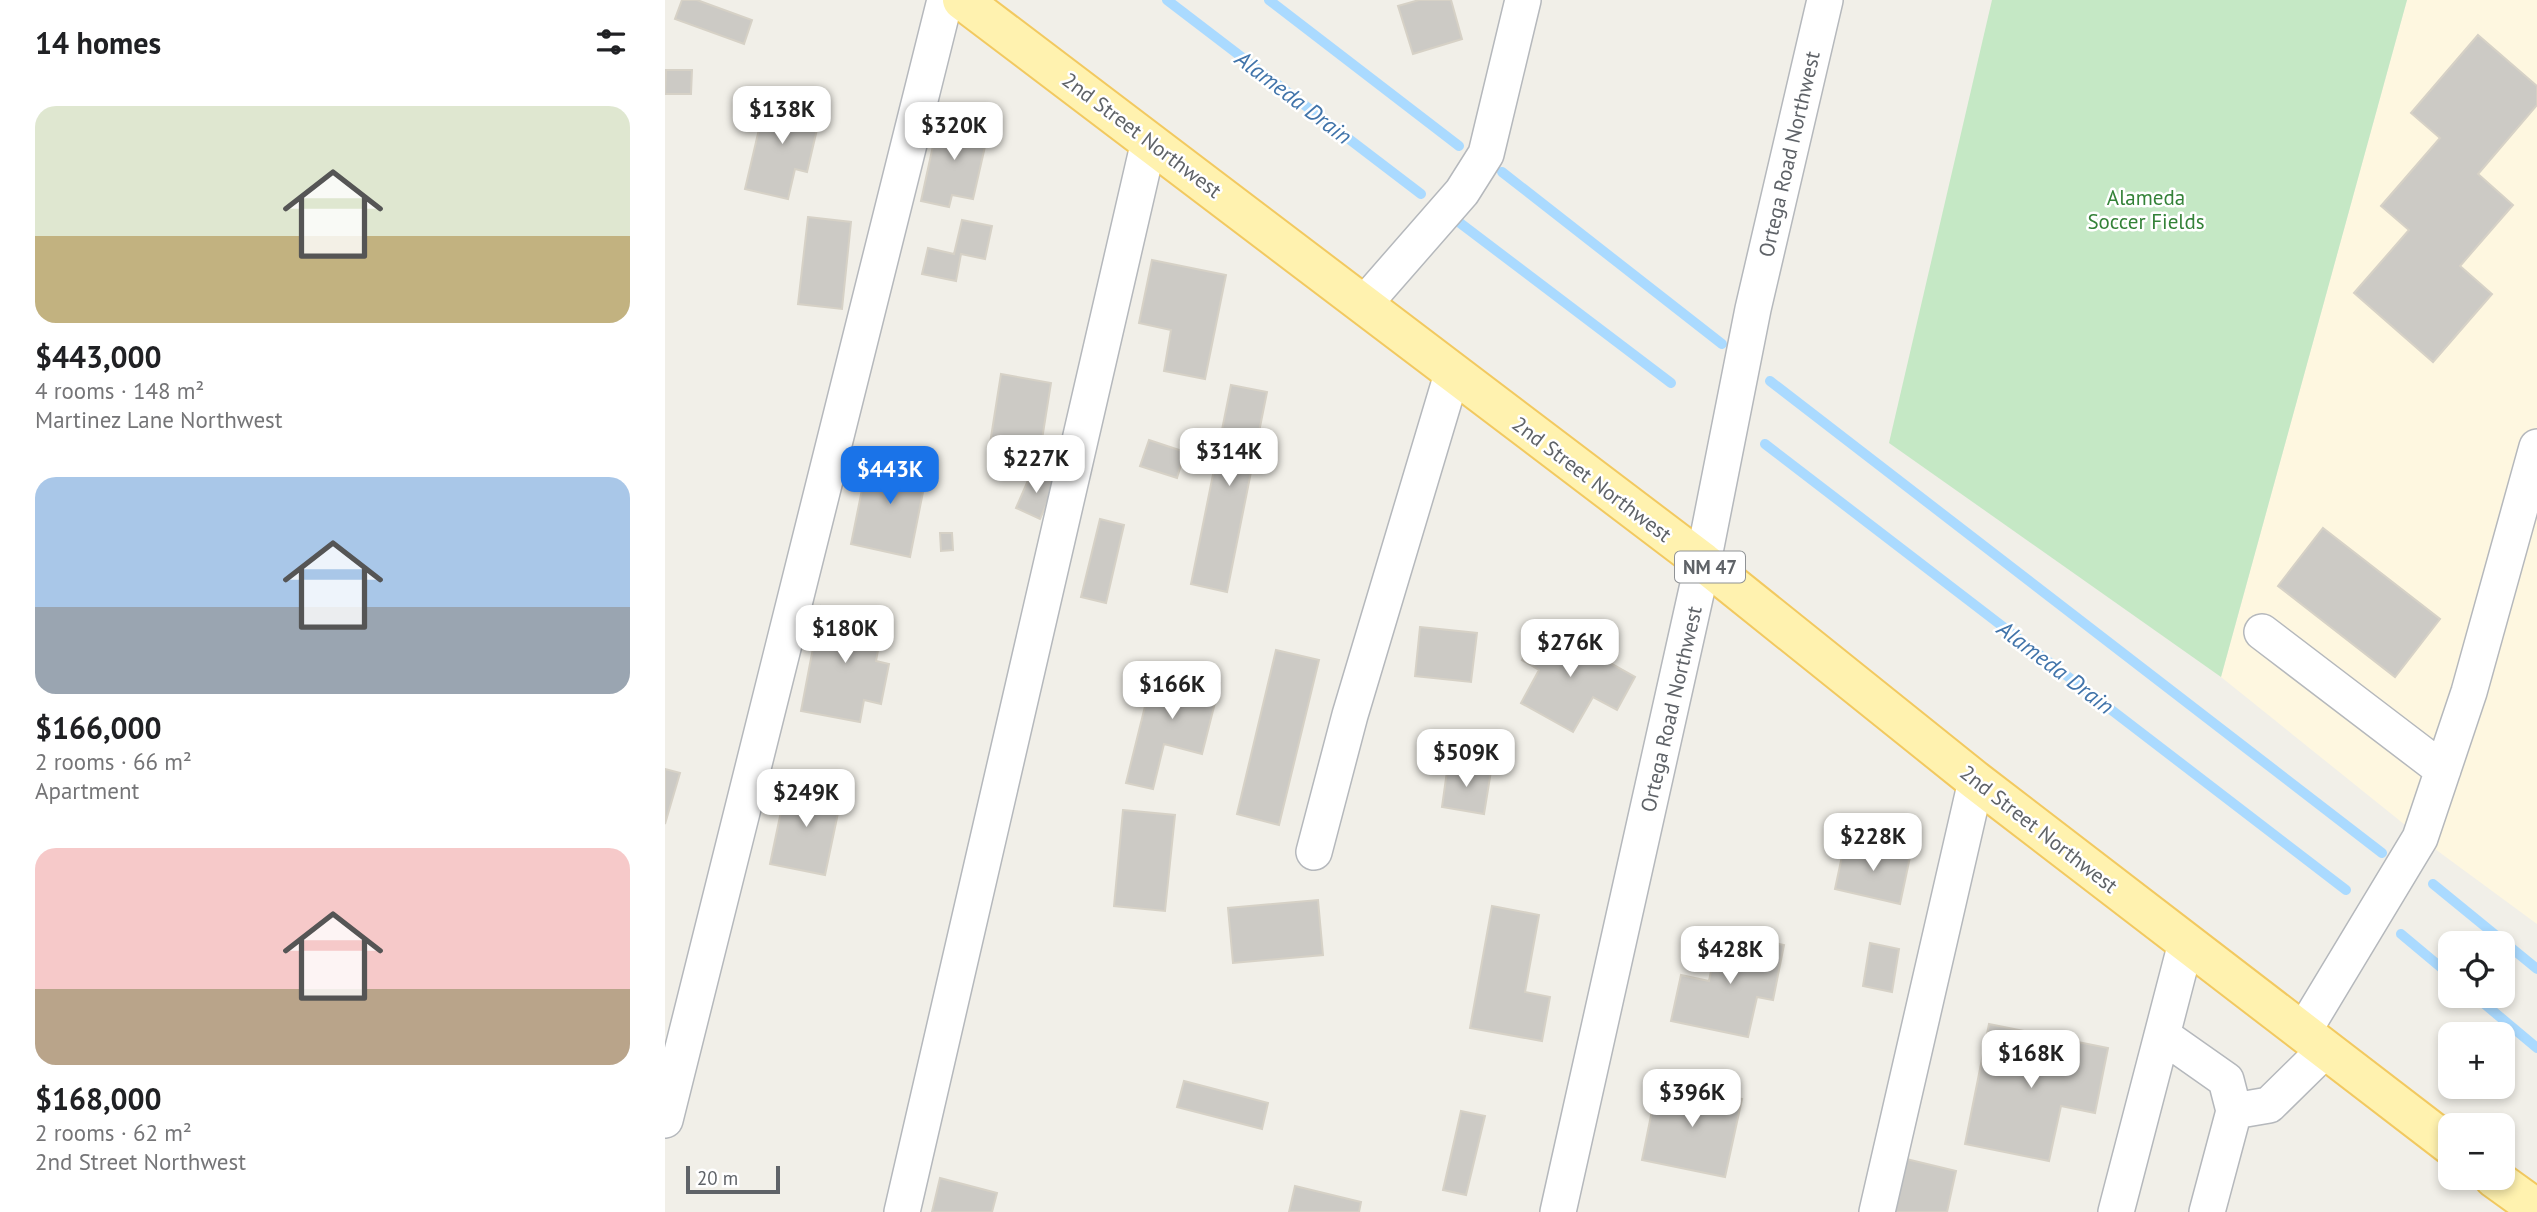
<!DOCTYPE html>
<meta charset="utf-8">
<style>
body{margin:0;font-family:"PT Sans",sans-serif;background:#f6f6f6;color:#202124;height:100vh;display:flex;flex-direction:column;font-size:26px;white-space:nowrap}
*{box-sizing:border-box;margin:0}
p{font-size:23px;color:#757577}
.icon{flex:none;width:38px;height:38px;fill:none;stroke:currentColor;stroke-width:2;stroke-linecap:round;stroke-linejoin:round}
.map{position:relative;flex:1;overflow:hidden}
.drawer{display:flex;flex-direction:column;background:#fff;width:665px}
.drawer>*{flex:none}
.fabs{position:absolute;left:1773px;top:931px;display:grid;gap:14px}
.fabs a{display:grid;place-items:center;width:77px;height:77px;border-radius:14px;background:#fff;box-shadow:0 4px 10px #0003;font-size:35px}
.scale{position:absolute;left:21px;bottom:18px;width:94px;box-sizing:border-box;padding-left:7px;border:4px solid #5f6368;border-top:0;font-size:19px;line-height:24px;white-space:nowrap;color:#5f6368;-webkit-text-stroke:5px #fff;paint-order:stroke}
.price{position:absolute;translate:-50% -60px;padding:0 16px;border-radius:14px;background:#fff;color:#222;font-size:23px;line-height:46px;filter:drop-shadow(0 2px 4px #0008)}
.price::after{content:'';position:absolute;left:50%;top:42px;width:21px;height:16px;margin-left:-10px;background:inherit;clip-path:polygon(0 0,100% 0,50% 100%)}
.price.on{background:#1a73e8;color:#fff}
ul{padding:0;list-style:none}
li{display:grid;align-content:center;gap:14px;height:371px;padding:0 35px}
li span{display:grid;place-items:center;height:217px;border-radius:21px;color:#555}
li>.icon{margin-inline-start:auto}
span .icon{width:126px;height:126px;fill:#fffc;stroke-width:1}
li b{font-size:30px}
h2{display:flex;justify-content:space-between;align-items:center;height:84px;padding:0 35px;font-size:30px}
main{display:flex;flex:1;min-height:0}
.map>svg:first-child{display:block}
.commercial{fill:#fef7e0}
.green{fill:#c5e8c5}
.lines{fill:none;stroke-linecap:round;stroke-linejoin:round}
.stream{stroke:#aadaff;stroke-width:10}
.building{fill:#cccac5;stroke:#d6d1c6;stroke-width:2}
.minor-casing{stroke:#b5b8bc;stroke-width:38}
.major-casing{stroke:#f2c960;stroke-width:42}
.minor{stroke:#fff;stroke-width:35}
.major{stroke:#fff2af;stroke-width:38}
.labels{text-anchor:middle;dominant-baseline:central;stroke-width:5;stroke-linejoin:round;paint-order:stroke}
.shield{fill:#fff;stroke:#8f9295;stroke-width:2}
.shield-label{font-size:19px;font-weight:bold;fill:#5f6368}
.street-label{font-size:21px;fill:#5f6368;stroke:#fff}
.park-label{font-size:21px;fill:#348238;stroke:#fff}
.water-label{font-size:23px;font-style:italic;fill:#4174aa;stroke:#fff}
</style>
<main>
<section class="drawer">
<h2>14 homes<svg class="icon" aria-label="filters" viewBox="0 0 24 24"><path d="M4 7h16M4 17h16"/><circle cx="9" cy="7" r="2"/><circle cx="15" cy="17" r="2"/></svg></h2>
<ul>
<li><span style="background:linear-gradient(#dfe7d0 60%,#c2b280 0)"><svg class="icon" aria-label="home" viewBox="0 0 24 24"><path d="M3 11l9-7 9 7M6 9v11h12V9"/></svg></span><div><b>$443,000</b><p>4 rooms · 148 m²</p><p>Martinez Lane Northwest</p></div></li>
<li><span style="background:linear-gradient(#a9c7e8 60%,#9aa5b1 0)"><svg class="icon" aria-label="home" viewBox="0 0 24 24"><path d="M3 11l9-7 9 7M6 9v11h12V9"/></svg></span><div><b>$166,000</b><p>2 rooms · 66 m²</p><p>Apartment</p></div></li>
<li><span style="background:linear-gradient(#f6c9c9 65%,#b9a48a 0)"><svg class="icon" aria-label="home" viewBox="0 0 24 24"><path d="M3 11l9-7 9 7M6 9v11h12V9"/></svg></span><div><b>$168,000</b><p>2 rooms · 62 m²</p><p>2nd Street Northwest</p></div></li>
</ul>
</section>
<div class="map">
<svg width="1872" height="1212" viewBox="0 0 1872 1212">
<rect width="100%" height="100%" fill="#f1efe8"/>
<path class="commercial" d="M 1742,0 L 1872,0 L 1872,924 L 1770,849 L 1556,677 Z"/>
<path class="green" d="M 1327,0 L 1742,0 L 1556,677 L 1224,443 Z"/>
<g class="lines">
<path class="stream" d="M 502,0 L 756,194
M 604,0 L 794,146
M 837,172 L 1057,344
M 795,223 L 1006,383
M 1105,381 L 1717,853
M 1100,444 L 1681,890
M 1768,884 L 1872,969
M 1736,934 L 1785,975
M 1810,996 L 1872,1048"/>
</g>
<path class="building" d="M 17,0 L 32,0 L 87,20 L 79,44 L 10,19 Z
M 754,0 L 786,0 L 797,39 L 748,54 L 733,6 Z
M 1813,35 L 1872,86 L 1872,105 L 1813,174 L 1848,205 L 1795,266 L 1827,294 L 1768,362 L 1689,293 L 1744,230 L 1716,206 L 1775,138 L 1746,113 Z
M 1,70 L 27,70 L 26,94 L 0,94 Z
M 102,95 L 157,108 L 142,172 L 130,169 L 123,199 L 80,189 Z
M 274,118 L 324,129 L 308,199 L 287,195 L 284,207 L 256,201 Z
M 143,217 L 186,222 L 177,309 L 133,304 Z
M 297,220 L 327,226 L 320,259 L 296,254 L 291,281 L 257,274 L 263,248 L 289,254 Z
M 487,260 L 561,275 L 540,379 L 499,371 L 506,330 L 474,323 Z
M 336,374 L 386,383 L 374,458 L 324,450 Z
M 566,385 L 602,392 L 562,592 L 526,584 Z
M 484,440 L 520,452 L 512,478 L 475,466 Z
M 204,455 L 263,467 L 245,557 L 186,544 Z
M 367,471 L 391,482 L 375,519 L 351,508 Z
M 435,519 L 459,525 L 441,603 L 416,597 Z
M 1658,528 L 1775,619 L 1730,677 L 1613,586 Z
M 275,533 L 287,533 L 288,550 L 276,551 Z
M 156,606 L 219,618 L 211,661 L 224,664 L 216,704 L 199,700 L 195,722 L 136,711 Z
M 876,624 L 970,677 L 952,710 L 928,697 L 908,732 L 856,703 L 874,670 L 857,660 Z
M 755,627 L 812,633 L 806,682 L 750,676 Z
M 611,650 L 654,660 L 614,825 L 572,814 Z
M 490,666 L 555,683 L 537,754 L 499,744 L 488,789 L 461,783 Z
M 783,764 L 826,771 L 819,814 L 777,807 Z
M 0,769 L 15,773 L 0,824 Z
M 122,783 L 177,794 L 160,875 L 105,864 Z
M 458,810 L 510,815 L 500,911 L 449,906 Z
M 1180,842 L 1245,857 L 1235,904 L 1170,889 Z
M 653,900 L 658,955 L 568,963 L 563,908 Z
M 827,906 L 874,915 L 860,992 L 885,997 L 877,1041 L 805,1028 Z
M 1054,931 L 1119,945 L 1108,1000 L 1092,997 L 1083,1037 L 1006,1021 L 1016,975 L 1044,981 Z
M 1205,943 L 1234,949 L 1227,992 L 1198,986 Z
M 1324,1024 L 1443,1048 L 1430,1113 L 1396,1106 L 1384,1161 L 1300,1144 Z
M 519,1081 L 603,1103 L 597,1129 L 512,1107 Z
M 993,1081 L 1077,1099 L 1060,1177 L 977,1160 Z
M 796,1111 L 820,1116 L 801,1195 L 778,1190 Z
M 1233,1157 L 1291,1171 L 1282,1212 L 1221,1212 Z
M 275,1178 L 332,1193 L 327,1212 L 267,1212 Z
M 630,1186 L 696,1202 L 694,1212 L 624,1212 Z"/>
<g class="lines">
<g class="minor-casing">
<path id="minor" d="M 700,303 L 797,192 L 821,154 L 858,0
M 1597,632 L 1778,770
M 649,852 L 685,715 L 787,374
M 1638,1032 L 1755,838 L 1804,692 L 1872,447
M 1497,1035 L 1561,1080 L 1569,1111 L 1542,1212
M 1569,1111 L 1604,1105 L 1660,1050
M 0,1120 L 280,0
M 237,1212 L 484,141
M 893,1212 L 1038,562 L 1088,309 L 1160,0
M 1212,1212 L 1311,781
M 1451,1212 L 1521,943"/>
</g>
<g class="major-casing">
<path id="major" d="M 297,0 L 1038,562 L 1311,781 L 1785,1145
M 1829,1178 L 1872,1209"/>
</g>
<use href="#minor" class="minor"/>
<use href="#major" class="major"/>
</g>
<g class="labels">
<rect class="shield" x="1010" y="551.5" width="70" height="31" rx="5"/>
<g class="shield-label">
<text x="1045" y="567">NM 47</text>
</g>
<g class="street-label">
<text transform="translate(477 135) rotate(37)">2nd Street Northwest</text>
<text transform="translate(1124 154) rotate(-77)">Ortega Road Northwest</text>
<text transform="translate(927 479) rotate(37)">2nd Street Northwest</text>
<text transform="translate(1006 709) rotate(-77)">Ortega Road Northwest</text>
<text transform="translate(1374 829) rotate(38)">2nd Street Northwest</text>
</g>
<g class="park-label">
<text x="1481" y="197">Alameda<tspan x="1481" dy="24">Soccer Fields</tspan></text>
</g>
<g class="water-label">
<text transform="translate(629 97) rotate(37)">Alameda Drain</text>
<text transform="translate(1391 667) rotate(37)">Alameda Drain</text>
</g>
</g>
</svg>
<div class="fabs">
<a><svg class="icon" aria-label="locate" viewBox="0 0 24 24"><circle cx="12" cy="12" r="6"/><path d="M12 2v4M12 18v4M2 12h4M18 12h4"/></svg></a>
<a>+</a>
<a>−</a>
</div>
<div class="scale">20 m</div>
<b class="price" style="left:117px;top:146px">$138K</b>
<b class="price" style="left:289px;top:162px">$320K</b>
<b class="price" style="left:564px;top:488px">$314K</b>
<b class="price" style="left:371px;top:495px">$227K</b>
<b class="price on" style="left:225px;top:506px">$443K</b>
<b class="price" style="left:180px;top:665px">$180K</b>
<b class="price" style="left:905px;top:679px">$276K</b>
<b class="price" style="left:507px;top:721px">$166K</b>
<b class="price" style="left:801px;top:789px">$509K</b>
<b class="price" style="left:141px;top:829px">$249K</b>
<b class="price" style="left:1208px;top:873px">$228K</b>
<b class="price" style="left:1065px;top:986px">$428K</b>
<b class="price" style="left:1366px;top:1090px">$168K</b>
<b class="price" style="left:1027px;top:1129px">$396K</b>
</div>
</main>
